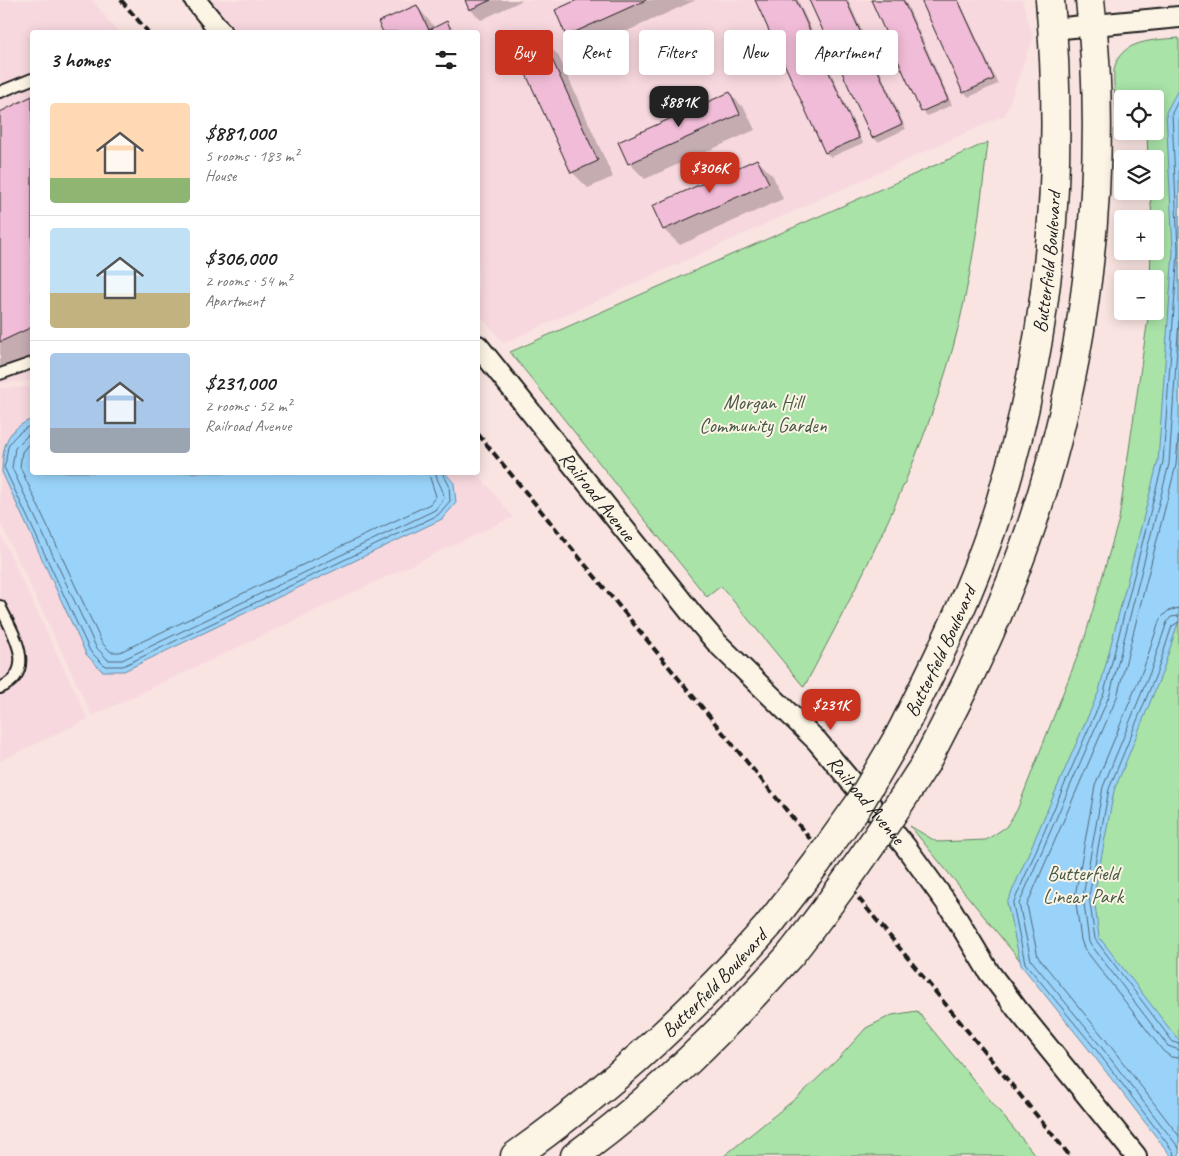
<!DOCTYPE html>
<meta charset="utf-8">
<style>
body{margin:0;font-family:Caveat,sans-serif;background:#f2f2f2;color:#222;height:100vh;display:flex;flex-direction:column;font-size:19px;white-space:nowrap}
*{box-sizing:border-box;margin:0}
p{font-size:16px;color:#767676}
.icon{flex:none;width:28px;height:28px;fill:none;stroke:currentColor;stroke-width:2;stroke-linecap:round;stroke-linejoin:round}
.map{position:relative;flex:1;overflow:hidden}
.details{position:absolute;left:30px;top:30px;width:450px;height:445px;display:flex;flex-direction:column;background:#fff;border-radius:5px;box-shadow:0 2px 12px #0003}
.details>*{flex:none}
.hud{position:absolute;left:495px;top:30px;width:475px;height:45px;display:flex;gap:10px}
.controls{position:absolute;left:1114px;top:90px;display:grid;gap:10px}
.controls a{display:grid;place-items:center;width:50px;height:50px;border-radius:5px;background:#fff;box-shadow:0 2px 12px #0003;font-size:25px}
.price{position:absolute;translate:-50% -42px;padding:0 11px;border-radius:10px;background:#c8321e;color:#fff;font-size:16px;line-height:32px;filter:drop-shadow(0 1px 2px #0008)}
.price::after{content:'';position:absolute;left:50%;top:30px;width:15px;height:11px;margin-left:-8px;background:inherit;clip-path:polygon(0 0,100% 0,50% 100%)}
.price.active{background:#222;color:#fff}
ul{padding:0;list-style:none}
li{display:flex;align-items:center;gap:15px;height:125px;padding:0 20px}
li+li{border-top:1px solid #e0e0e0}
li span{display:grid;place-items:center;flex:none;width:140px;height:100px;border-radius:5px;color:#555}
li>.icon{margin-inline-start:auto}
span .icon{width:60px;height:60px;fill:#fffc;stroke-width:1}
li b{font-size:21px}
h2{display:flex;justify-content:space-between;align-items:center;height:60px;padding:0 20px;font-size:21px}
.pill{padding:0 18px;border-radius:5px;background:#fff;box-shadow:0 2px 12px #0003;font-size:18px;line-height:45px}
.pill.active{background:#c8321e;color:#fff}
.map>svg:first-child{display:block}
.built{fill:#f7d8de}
.green{fill:#a9e3a8;stroke:#628062}
.water{fill:#9ad3fa;stroke:#688aa1}
.shadow{fill:#0003}
.lines{fill:none;stroke-linecap:round;stroke-linejoin:round}
.shore{stroke:#4e6575;stroke-width:1}
.building{fill:#f1bcd7;stroke:#1c1c1c}
.service-casing{stroke:#1c1c1c;stroke-width:14}
.minor-casing{stroke:#1c1c1c;stroke-width:24}
.primary-casing{stroke:#1c1c1c;stroke-width:31}
.service{stroke:#fcf5e5;stroke-width:10}
.minor{stroke:#fcf5e5;stroke-width:20}
.primary{stroke:#fcf5e5;stroke-width:28}
.rail{stroke:#1c1c1c;stroke-width:4;stroke-dasharray:8 4;stroke-linecap:butt}
.primary-bridge-casing{stroke:#1c1c1c;stroke-width:31;stroke-linecap:butt}
.primary-bridge{stroke:#fcf5e5;stroke-width:28}
.labels{text-anchor:middle;dominant-baseline:central;stroke-width:4;stroke-linejoin:round;paint-order:stroke}
.street-label{font-size:20px;fill:#1c1c1c;stroke:#fcf5e5}
.park-label{font-size:20px;fill:#465846;stroke:#fcf5e5}
</style>
<div class="map">
<svg width="1179" height="1156" viewBox="0 0 1179 1156">
<rect width="100%" height="100%" fill="#f9e4e1"/>
<filter id="ink" filterUnits="userSpaceOnUse"><feTurbulence type="fractalNoise" baseFrequency=".02" numOctaves="2"/><feDisplacementMap in="SourceGraphic" scale="10" xChannelSelector="R" yChannelSelector="G"/><feConvolveMatrix kernelMatrix="1 2 1 2 8 2 1 2 1" color-interpolation-filters="sRGB"/></filter>
<g filter="url(#ink)">
<path class="built" d="M 0,0 L 92,0 L 118,32 L 32,32 L 32,381 L 0,383 Z
M 200,0 L 1022,0 L 1033,37 L 1005,115 L 504,343 L 478,313 L 478,32 L 229,32 Z
M 32,387 L 32,472 L 477,473 L 513,517 L 92,716 L 0,522 L 0,388 Z
M 0,533 L 88,719 L 0,761 Z"/>
<path class="green" d="M 1179,38 L 1179,1155 L 910,826 L 937,842 L 986,840 L 1006,827 L 1017,810 L 1085,637 L 1119,519 L 1149,311 L 1155,311 L 1155,279 L 1150,279 L 1151,251 L 1155,251 L 1155,219 L 1152,219 L 1150,191 L 1155,191 L 1155,159 L 1148,159 L 1147,131 L 1155,131 L 1155,99 L 1122,99 L 1122,109 L 1116,109 C 1115,97 1113,82 1114,70 C 1119,39 1156,40 1179,38 Z
M 988,142 C 980,211 971,284 952,351 C 918,469 862,579 804,687 L 721,586 L 707,597 L 510,352 Z
M 917,1011 L 1036,1156 L 724,1156 L 800,1095 L 838,1059 L 866,1028 L 892,1015 Z"/>
<path class="water" d="M 1179,88 L 1179,620 L 1162,673 L 1114,791 L 1094,896 L 1099,937 L 1179,1041 L 1179,1156 L 1171,1156 L 1090,1051 L 1021,965 L 1007,903 L 1099,691 L 1158,461 L 1173,251 L 1166,112 Z
M 32,419 L 32,472 L 445,473 L 454,483 L 456,503 L 442,519 L 124,671 L 102,671 L 86,654 L 2,472 C 3,445 5,431 32,419 Z"/>
<path class="shadow" d="M 466,0 L 523,0 L 481,20 L 470,9 Z
M 580,0 L 696,0 L 583,51 L 568,35 Z
M 757,0 L 798,0 L 863,143 L 831,157 L 826,153 Z
M 811,0 L 848,0 L 906,129 L 878,142 L 873,137 Z
M 872,0 L 905,0 L 952,105 L 927,116 L 923,111 Z
M 922,0 L 959,0 L 998,84 L 969,97 L 964,92 Z
M 417,6 L 435,28 L 447,23 L 456,32 L 384,32 L 380,23 Z
M 542,39 L 558,55 L 613,177 L 588,188 L 572,172 Z
M 730,94 L 745,109 L 755,130 L 645,179 L 629,163 Z
M 32,97 L 32,358 L 0,373 L 0,113 Z
M 757,160 L 773,176 L 783,199 L 680,245 L 664,230 Z"/>
<g class="lines">
<path class="shore" d="M 1179,320 L 1169,464 L 1110,694 L 1019,904 L 1031,960 L 1099,1044 L 1179,1148
M 32,425 C 24,428 11,438 8,447 C 6,455 7,461 4,467 L 90,651 L 105,666 L 123,666 L 438,515 L 450,501 L 449,485 L 442,472
M 1179,428 L 1176,465 L 1117,697 L 1027,905 L 1038,957 L 1105,1039 L 1179,1136
M 32,431 L 15,448 L 12,468 L 96,647 L 108,660 L 122,660 L 435,510 L 444,498 C 443,486 436,482 436,472
M 32,440 L 22,452 L 20,467 L 102,643 L 111,652 L 120,652 L 430,504 L 436,496 L 428,472
M 1179,608 L 1168,611 L 1160,619 L 1144,667 L 1095,786 L 1075,896 L 1081,940 L 1084,948 L 1163,1051 L 1171,1057 L 1179,1058
M 1179,616 L 1171,617 L 1167,622 L 1151,670 L 1103,787 L 1083,896 L 1089,942 L 1168,1046 L 1179,1050
M 1179,622 L 1172,626 L 1157,672 L 1109,789 L 1089,896 L 1095,939 L 1173,1042 L 1179,1044
M 1174,1156 L 1173,1151 L 1094,1047 L 1025,963 L 1013,904 L 1104,693 L 1163,462 L 1178,251 L 1172,113 L 1179,99"/>
</g>
<path class="building" d="M 465,0 L 491,0 L 469,10 Z
M 577,0 L 646,0 L 566,36 L 555,10 Z
M 755,0 L 796,0 L 859,138 L 825,153 Z
M 809,0 L 846,0 L 902,124 L 872,138 Z
M 871,0 L 903,0 L 948,100 L 921,112 Z
M 921,0 L 958,0 L 994,79 L 963,93 Z
M 417,5 L 429,30 L 447,21 L 452,32 L 383,32 L 378,22 Z
M 542,37 L 598,161 L 571,173 L 515,50 Z
M 730,92 L 740,114 L 628,164 L 618,142 Z
M 32,96 L 32,327 L 0,342 L 0,112 Z
M 757,159 L 769,183 L 663,230 L 652,206 Z"/>
<g class="lines">
<g class="service-casing">
<path id="service" d="M 0,92 L 32,79
M 0,374 L 32,363
M 0,606 C 12,632 39,671 0,688"/>
</g>
<g class="minor-casing">
<g id="minor">
<path d="M 195,0 L 221,32"/>
<path d="M 1052,29 L 1179,17"/>
<path id="s1" d="M 478,346 L 692,614 L 717,643 L 817,741 L 905,846 L 951,909 L 989,972 L 1017,1009 L 1136,1156"/>
</g>
</g>
<g class="primary-casing">
<g id="primary">
<path id="s2" d="M 900,734 C 938,659 976,583 1000,503 C 1049,340 1065,169 1050,0"/>
<path d="M 925,764 C 953,710 981,656 1004,599 C 1080,416 1112,197 1090,0"/>
<path id="s3" d="M 515,1156 C 609,1089 692,1013 768,926"/>
<path d="M 575,1156 C 655,1098 725,1028 791,954"/>
</g>
</g>
<use href="#service" class="service"/>
<use href="#minor" class="minor"/>
<use href="#primary" class="primary"/>
<path class="rail" d="M 121,0 L 148,32
M 478,434 L 1070,1156"/>
<g class="primary-bridge-casing">
<path id="primary-bridge" d="M 768,926 L 816,864 L 859,804 L 900,734
M 791,954 C 839,893 883,830 925,764"/>
</g>
<use href="#primary-bridge" class="primary-bridge"/>
</g>
</g>
<g class="labels">
<g class="street-label">
<text stroke="none"><textPath href="#s2" startOffset="498">Butterfield Boulevard</textPath></text>
<text stroke="none"><textPath href="#s1" startOffset="192">Railroad Avenue</textPath></text>
<text stroke="none"><textPath href="#s2" startOffset="92">Butterfield Boulevard</textPath></text>
<text stroke="none"><textPath href="#s1" startOffset="598">Railroad Avenue</textPath></text>
<text stroke="none"><textPath href="#s3" startOffset="264">Butterfield Boulevard</textPath></text>
</g>
<g class="park-label">
<text x="763" y="402">Morgan Hill<tspan x="763" dy="23">Community Garden</tspan></text>
<text x="1083" y="873">Butterfield<tspan x="1083" dy="23">Linear Park</tspan></text>
</g>
</g>
</svg>
<div class="controls">
<a><svg class="icon" aria-label="locate" viewBox="0 0 24 24"><circle cx="12" cy="12" r="6"/><path d="M12 2v4M12 18v4M2 12h4M18 12h4"/></svg></a>
<a><svg class="icon" aria-label="layers" viewBox="0 0 24 24"><path d="M12 4l9 5-9 5-9-5zM3 14l9 5 9-5"/></svg></a>
<a>+</a>
<a>−</a>
</div>
<b class="price active" style="left:679px;top:128px">$881K</b>
<b class="price" style="left:710px;top:194px">$306K</b>
<b class="price" style="left:831px;top:731px">$231K</b>
<div class="hud">
<a class="pill active">Buy</a>
<a class="pill">Rent</a>
<a class="pill">Filters</a>
<a class="pill">New</a>
<a class="pill">Apartment</a>
</div>
<section class="details">
<h2>3 homes<svg class="icon" aria-label="filters" viewBox="0 0 24 24"><path d="M4 7h16M4 17h16"/><circle cx="9" cy="7" r="2"/><circle cx="15" cy="17" r="2"/></svg></h2>
<ul>
<li><span style="background:linear-gradient(#ffd9b3 75%,#8fb573 0)"><svg class="icon" aria-label="home" viewBox="0 0 24 24"><path d="M3 11l9-7 9 7M6 9v11h12V9"/></svg></span><div><b>$881,000</b><p>5 rooms · 183 m²</p><p>House</p></div></li>
<li><span style="background:linear-gradient(#bfe0f5 65%,#c2b280 0)"><svg class="icon" aria-label="home" viewBox="0 0 24 24"><path d="M3 11l9-7 9 7M6 9v11h12V9"/></svg></span><div><b>$306,000</b><p>2 rooms · 54 m²</p><p>Apartment</p></div></li>
<li><span style="background:linear-gradient(#a9c7e8 75%,#9aa5b1 0)"><svg class="icon" aria-label="home" viewBox="0 0 24 24"><path d="M3 11l9-7 9 7M6 9v11h12V9"/></svg></span><div><b>$231,000</b><p>2 rooms · 52 m²</p><p>Railroad Avenue</p></div></li>
</ul>
</section>
</div>
